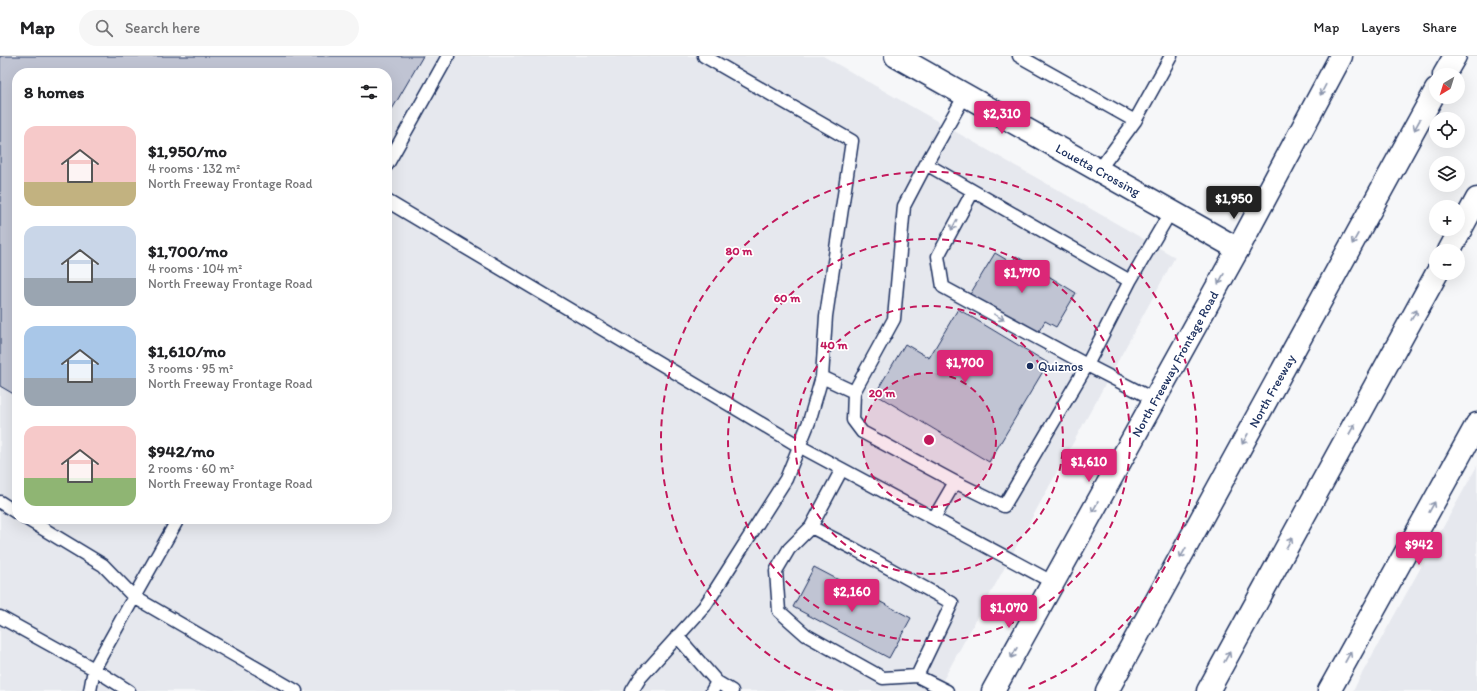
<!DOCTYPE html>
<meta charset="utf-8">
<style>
body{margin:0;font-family:Itim,sans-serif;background:#f6f6f6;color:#202124;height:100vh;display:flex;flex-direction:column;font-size:15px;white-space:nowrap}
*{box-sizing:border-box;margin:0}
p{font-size:13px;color:#757577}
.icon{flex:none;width:22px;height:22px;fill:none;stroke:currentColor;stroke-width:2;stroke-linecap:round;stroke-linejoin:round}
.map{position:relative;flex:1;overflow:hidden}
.panel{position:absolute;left:12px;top:12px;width:380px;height:456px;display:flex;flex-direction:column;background:#fff;border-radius:16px;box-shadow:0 4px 16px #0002}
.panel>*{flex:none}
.needle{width:26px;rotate:218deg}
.fabs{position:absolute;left:1429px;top:12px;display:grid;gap:8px}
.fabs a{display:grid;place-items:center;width:36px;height:36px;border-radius:50%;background:#fff;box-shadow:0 4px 16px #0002;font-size:20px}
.price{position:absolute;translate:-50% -34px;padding:0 9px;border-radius:4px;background:#db2777;color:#fff;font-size:13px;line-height:26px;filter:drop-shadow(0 1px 2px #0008)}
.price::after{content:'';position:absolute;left:50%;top:24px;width:12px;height:9px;margin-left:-6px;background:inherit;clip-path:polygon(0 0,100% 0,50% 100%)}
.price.selected{background:#222;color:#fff}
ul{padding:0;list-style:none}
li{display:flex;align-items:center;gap:12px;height:100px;padding:0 12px}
li span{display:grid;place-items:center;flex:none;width:112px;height:80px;border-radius:12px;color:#555}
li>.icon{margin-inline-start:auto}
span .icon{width:48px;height:48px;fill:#fffc;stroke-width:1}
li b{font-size:17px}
h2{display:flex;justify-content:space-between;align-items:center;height:48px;padding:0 12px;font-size:17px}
header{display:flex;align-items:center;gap:24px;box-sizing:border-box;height:56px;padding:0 20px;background:#fff;border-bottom:1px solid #e0e0e0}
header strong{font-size:19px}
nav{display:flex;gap:22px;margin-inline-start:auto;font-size:14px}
.search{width:280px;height:36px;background:#f6f6f6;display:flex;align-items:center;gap:10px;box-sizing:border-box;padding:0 14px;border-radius:22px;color:#757577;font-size:15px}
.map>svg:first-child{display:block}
.built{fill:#e6e8ee;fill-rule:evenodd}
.building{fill:#c0c4d3;stroke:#1b2f5e}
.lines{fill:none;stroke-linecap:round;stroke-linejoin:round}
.service-casing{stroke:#1b2f5e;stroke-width:15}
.minor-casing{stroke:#1b2f5e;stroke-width:25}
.secondary-casing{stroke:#1b2f5e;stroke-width:25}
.motorway-casing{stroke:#1b2f5e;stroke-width:25}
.service{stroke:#fff;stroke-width:12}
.minor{stroke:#fff;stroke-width:22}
.secondary{stroke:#fff;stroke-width:22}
.motorway{stroke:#fff;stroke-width:22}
.oneway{stroke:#8d97ae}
.ring{fill:none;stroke:#c2185b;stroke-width:2;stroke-dasharray:7 5}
.poi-dot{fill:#1b2f5e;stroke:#fff;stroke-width:1.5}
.labels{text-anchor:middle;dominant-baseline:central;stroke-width:3.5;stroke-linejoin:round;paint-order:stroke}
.street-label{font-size:13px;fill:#1b2f5e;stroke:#fff}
.poi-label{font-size:13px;fill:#1b2f5e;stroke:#fff;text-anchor:start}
.centre{fill:#c2185b;stroke:#fff;stroke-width:2}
.ring-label{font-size:12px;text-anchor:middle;font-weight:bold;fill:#c2185b;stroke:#fff;stroke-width:3.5;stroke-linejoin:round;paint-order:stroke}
</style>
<header>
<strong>Map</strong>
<div class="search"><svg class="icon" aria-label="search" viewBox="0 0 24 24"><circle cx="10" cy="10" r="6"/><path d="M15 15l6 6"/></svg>Search here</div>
<nav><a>Map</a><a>Layers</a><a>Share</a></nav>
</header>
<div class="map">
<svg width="1477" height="635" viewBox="0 0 1477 635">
<rect width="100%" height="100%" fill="#f6f7f9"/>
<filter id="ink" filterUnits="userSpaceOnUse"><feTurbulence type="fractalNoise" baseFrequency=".025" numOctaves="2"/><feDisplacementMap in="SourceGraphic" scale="8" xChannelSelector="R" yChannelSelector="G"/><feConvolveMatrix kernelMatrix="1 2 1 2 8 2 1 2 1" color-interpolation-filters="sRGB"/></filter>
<g filter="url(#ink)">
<path class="built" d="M 0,0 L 823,0 L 1175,201 L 937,635 L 0,635 ZM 17,17 L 387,17 L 387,463 L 17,463 Z
M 1477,410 L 1477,635 L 1353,635 L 1359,623 Z"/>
<path class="building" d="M 0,0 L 423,0 L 387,62 L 387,17 L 17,17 L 17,340 L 0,330 Z
M 995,197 L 1012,207 L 1016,200 L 1076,237 L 1056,271 L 1045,265 L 1036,280 L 969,240 Z
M 958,253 L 1048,307 L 989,406 L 875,338 L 905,288 L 929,302 Z
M 814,511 L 911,562 L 889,602 L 793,551 Z"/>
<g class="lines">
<g class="service-casing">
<path id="service" d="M 1019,0 L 1135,65
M 926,108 L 965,39
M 387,109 L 448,0
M 1099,114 L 1135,65 L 1171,0
M 973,135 L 938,200 L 943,231 L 1087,309 L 1155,344
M 387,145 L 799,390 L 1054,527
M 1130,225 L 1171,155
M 822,321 L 854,336
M 0,446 L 17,457
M 934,462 L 955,426 L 1004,450 L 1087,309 L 1130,225 L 926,108 L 904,150 L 894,263 L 854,336 L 853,364 L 862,376 L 955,426
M 27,463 L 103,509 L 134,541 L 178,463
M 811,471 L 842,413
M 0,561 L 94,613 L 129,635
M 677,580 L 717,626
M 917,620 L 952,547 L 856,494 L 811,471 L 789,493 L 776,515 L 779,555 L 806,579 L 883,622 L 917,620 L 947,635
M 90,635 L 94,613 L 134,541 L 296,635
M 632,635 L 640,622 L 704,551 L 714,536 L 786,423 L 809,366 L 822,321 L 826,260 L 852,85 L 704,0
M 712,635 L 717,626 L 732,635"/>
</g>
<g class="minor-casing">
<path id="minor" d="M 896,0 L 1238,193"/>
</g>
<g class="secondary-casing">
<path id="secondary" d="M 993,635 L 1238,193 L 1341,0
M 1329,635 L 1477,368"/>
</g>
<g class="motorway-casing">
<path id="motorway" d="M 1444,19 L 1455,0
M 1449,195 L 1477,143
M 1107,635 L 1436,34
M 1208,635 L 1437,217"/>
</g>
<use href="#service" class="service"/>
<use href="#minor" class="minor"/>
<use href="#secondary" class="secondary"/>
<use href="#motorway" class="motorway"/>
</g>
<defs><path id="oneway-shaft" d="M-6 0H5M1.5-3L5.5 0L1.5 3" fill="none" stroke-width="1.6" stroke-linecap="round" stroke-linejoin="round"/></defs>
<g class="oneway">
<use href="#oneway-shaft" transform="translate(1323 34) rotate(118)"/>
<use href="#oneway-shaft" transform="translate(1417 69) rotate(119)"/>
<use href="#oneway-shaft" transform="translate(954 169) rotate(118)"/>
<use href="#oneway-shaft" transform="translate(1355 183) rotate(119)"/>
<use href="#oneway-shaft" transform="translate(1221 223) rotate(119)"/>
<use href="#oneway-shaft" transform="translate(1414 259) rotate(-61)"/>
<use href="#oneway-shaft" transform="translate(999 261) rotate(29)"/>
<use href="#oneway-shaft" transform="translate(1352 373) rotate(-61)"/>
<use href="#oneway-shaft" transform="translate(1245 383) rotate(119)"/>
<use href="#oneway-shaft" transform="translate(1095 451) rotate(119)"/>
<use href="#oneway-shaft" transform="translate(1432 451) rotate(-61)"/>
<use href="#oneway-shaft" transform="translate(1289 487) rotate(-61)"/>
<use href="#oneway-shaft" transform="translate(1183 497) rotate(119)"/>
<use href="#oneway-shaft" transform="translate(1014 597) rotate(119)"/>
<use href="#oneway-shaft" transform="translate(1227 601) rotate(-61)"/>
<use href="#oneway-shaft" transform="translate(1348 601) rotate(-61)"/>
</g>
</g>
<circle cx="929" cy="384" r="67" fill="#c2185b" fill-opacity=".12"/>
<g class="ring">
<circle cx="929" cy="384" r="67"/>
<circle cx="929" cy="384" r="134"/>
<circle cx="929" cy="384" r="201"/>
<path d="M833 634A268 268 0 1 1 1025 634"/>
</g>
<circle class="poi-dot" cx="1030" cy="310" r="4"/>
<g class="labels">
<g class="street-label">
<text transform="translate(1098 114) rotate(29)">Louetta Crossing</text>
<text transform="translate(1175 308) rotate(-61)">North Freeway Frontage Road</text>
<text transform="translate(1272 335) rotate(-61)">North Freeway</text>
</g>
<g class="poi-label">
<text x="1038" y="310">Quiznos</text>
</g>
</g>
<circle cx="929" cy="384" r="6" class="centre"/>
<g class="ring-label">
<text x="739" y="199">80 m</text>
<text x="787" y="246">60 m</text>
<text x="834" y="293">40 m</text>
<text x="882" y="341">20 m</text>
</g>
</svg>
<div class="fabs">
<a><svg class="needle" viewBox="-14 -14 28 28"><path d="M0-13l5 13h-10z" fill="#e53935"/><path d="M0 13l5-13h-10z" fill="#757577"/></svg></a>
<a><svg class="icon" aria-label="locate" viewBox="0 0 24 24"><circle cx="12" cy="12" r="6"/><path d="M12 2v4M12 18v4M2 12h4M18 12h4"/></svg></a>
<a><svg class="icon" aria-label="layers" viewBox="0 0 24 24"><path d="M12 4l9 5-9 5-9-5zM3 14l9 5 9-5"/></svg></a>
<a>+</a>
<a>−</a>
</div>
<b class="price" style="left:1002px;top:79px">$2,310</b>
<b class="price selected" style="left:1234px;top:164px">$1,950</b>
<b class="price" style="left:1022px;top:238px">$1,770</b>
<b class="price" style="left:965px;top:328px">$1,700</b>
<b class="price" style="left:1089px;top:427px">$1,610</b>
<b class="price" style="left:1419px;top:510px">$942</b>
<b class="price" style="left:852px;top:557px">$2,160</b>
<b class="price" style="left:1009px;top:573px">$1,070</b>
<section class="panel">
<h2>8 homes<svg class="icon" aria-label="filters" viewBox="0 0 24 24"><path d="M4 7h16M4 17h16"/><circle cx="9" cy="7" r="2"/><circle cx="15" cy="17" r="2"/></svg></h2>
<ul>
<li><span style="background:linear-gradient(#f6c9c9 70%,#c2b280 0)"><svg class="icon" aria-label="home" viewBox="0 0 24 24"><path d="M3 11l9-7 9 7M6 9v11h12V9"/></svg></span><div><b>$1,950/mo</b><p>4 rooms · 132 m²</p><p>North Freeway Frontage Road</p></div></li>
<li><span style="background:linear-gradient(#c9d6e8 65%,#9aa5b1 0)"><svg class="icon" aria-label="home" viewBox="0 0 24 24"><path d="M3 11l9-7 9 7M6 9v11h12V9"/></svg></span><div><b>$1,700/mo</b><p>4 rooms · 104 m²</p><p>North Freeway Frontage Road</p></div></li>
<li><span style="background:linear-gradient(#a9c7e8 65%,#9aa5b1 0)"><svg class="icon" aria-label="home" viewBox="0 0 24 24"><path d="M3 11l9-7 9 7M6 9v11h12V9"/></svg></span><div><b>$1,610/mo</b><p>3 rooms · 95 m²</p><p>North Freeway Frontage Road</p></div></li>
<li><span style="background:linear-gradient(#f6c9c9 65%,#8fb573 0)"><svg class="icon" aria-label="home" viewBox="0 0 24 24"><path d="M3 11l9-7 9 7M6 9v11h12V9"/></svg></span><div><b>$942/mo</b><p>2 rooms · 60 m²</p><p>North Freeway Frontage Road</p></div></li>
</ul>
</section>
</div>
